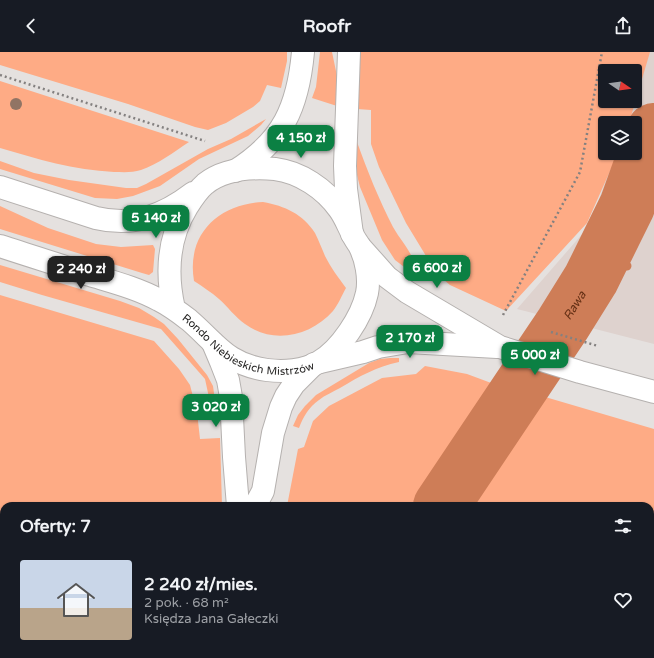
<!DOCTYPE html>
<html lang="pl">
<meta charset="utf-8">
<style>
body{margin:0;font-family:"Varela Round",sans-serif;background:#242831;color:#f1f3f6;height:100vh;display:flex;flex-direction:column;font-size:15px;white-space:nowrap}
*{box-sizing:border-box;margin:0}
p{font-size:13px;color:#9ea1a6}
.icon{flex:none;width:22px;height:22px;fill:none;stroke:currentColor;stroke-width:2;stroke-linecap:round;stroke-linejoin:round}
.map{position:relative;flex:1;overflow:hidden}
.details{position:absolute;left:0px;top:450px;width:654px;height:156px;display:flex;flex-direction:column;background:#171b24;border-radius:12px 12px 0 0;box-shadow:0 1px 3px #0004}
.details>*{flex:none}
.needle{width:26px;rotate:103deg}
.tools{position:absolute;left:598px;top:12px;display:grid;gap:8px}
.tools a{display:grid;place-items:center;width:44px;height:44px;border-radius:4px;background:#171b24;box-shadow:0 1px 3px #0004;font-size:20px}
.price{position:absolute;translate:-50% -34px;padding:0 9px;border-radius:8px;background:#0b8043;color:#fff;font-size:13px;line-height:26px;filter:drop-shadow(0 1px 2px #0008)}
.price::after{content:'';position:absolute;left:50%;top:24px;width:12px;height:9px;margin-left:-6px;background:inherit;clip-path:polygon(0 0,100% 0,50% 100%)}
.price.on{background:#222;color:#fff}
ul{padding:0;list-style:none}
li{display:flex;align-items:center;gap:12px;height:100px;padding:0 20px}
li span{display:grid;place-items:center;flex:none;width:112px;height:80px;border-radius:4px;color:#555}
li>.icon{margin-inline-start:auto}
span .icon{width:48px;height:48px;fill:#fffc;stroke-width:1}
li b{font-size:17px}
h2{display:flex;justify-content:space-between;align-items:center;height:48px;padding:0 20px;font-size:17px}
header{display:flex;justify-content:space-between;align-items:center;height:52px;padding:0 20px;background:#171b24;font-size:18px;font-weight:800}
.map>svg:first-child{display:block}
.built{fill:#ded2ce}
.green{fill:#feab85;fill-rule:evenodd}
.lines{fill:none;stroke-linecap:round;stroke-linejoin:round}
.stream{stroke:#ce7d57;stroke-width:9}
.river{stroke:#ce7d57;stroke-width:56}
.street-casing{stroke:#b5b1af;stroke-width:24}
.secondary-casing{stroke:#b5b1af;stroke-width:24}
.primary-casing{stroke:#b5b1af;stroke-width:24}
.path{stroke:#848180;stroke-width:2.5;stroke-dasharray:2 3;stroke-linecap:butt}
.street{stroke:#fff;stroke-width:22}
.secondary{stroke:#fff;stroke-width:22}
.primary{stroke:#fff;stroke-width:22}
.tree{fill:#917464}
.labels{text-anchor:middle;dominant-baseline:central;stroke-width:3.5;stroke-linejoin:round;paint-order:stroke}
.street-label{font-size:11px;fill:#262524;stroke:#fff}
.water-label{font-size:12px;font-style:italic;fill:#653015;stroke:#fff}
</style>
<header><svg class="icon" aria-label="back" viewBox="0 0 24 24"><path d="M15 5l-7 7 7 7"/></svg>Roofr<svg class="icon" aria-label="share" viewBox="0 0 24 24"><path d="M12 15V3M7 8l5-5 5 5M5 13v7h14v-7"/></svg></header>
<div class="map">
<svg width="654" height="606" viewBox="0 0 654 606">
<rect width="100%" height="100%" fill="#e5e1df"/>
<path class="built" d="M 627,0 L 654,0 L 654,292 L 517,257 L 590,173 L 611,113 L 613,101 L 635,101 L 635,71 L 617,71 L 635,49 L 635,19 Z
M 650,516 L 654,517 L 654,606 L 429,606 L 431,602 L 650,602 Z"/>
<path class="green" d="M 0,0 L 287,0 L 287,9 L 281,36 L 267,33 L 260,49 L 253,55 L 226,71 L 208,78 L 195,75 L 128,52 L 0,13 Z
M 320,0 L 332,0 L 337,24 L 337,54 L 312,46 L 316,35 Z
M 359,0 L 650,0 L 629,71 L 605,71 L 605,101 L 618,101 L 587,171 L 506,259 L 450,233 L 437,222 L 406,171 L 379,115 L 371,92 L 371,58 L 357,57 ZM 605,19 L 635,19 L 635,49 L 605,49 Z
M 0,29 L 189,90 C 174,100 158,112 141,118 C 132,121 122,120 114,120 C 74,118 37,107 0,96 Z
M 266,67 L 261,73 L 248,84 L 199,107 L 160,134 L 133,144 L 117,147 L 95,146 L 0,117 L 0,109 L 34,121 L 69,128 L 126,136 L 137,136 L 146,132 L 208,97 L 231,87 Z
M 357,90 C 367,118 379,148 393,175 C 403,193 416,202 416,224 L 395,208 L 382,188 L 360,135 L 357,123 Z
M 263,150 C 285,154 303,162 315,181 C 319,189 322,197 325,204 C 331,216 338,225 346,236 C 342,243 338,253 333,259 C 311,284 273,293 245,272 C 235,265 228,255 219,247 C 211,240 203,235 194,229 C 186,182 219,152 263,150 Z
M 0,154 L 48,176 L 96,192 L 121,195 L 153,193 L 155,197 L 153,220 L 149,223 L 142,221 L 0,177 Z
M 0,213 L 120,249 L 139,256 L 154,265 L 164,272 L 178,287 L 207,323 L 213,334 L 217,363 L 213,364 L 205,327 L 161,277 L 42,243 L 0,230 Z
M 0,243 L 154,289 L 179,317 L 190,333 L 197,360 L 200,387 L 220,386 L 222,454 L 4,454 L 4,602 L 178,602 L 175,606 L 0,606 Z
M 390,306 L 399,306 L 399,310 C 376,315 360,324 340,336 C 333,340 325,343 319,348 C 309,355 303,365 299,376 L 293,374 L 298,363 L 305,354 L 316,343 L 369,311 L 380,307 Z
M 425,314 L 467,322 L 502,335 L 472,386 L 426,454 L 287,454 L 298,397 L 304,395 L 313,369 L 329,354 L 382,326 L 416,322 Z
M 535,342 L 654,377 L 654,517 L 650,516 L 650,454 L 455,454 Z
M 231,602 L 328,602 L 325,606 L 229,606 Z
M 351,602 L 431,602 L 429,606 L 348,606 Z"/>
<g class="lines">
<path class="stream" d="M 591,227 C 600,217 615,213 627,214"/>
<g class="river">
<path id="s1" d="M 441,454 L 563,272 L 591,227 L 627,154 L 654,79"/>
<path d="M 333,606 L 336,602"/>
</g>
<g class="street-casing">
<path id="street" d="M 213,291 L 221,310 L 228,328 L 231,345 L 234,405 L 238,454
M 255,454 L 263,439 L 273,381 L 281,355 L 286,344 L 294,332 L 314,312
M 195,606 L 198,602"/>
</g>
<g class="secondary-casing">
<g id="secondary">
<path d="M 0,135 L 96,166 C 133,175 163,164 193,141"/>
<path id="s2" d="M 0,194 C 30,204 60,213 90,223 C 113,230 137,236 159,248 C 169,253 180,261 189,268 C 217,292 226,312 267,318 C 283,320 304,319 319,310 C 340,298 362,265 367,241 C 370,226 366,206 359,193 C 357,190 354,186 353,183 C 348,174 345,165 339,157 C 325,137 300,120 275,117 C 252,115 224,117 205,132 C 198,138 192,147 187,155 C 168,186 166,222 174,257"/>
<path d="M 362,197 L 387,225 L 407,240 L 500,295 L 580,320 L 654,340"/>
<path d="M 320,310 L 363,300 L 378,295 L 408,290 L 497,295"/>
</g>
</g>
<g class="primary-casing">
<path id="primary" d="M 349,0 L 345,114 L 346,137 L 352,182
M 235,119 C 283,89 298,55 303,0"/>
</g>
<path class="path" d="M 0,23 L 205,89
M 503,263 L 580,120 L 602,0
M 551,280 L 598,294
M 455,606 L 458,602"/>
<use href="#street" class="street"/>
<use href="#secondary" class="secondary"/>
<use href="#primary" class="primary"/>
</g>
<circle class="tree" cx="16" cy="52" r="6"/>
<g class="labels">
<g class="street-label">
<text stroke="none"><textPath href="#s2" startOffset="272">Rondo Niebieskich Mistrzów</textPath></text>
</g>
<g class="water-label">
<text stroke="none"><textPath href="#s1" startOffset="241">Rawa</textPath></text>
</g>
</g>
</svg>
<div class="tools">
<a><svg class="needle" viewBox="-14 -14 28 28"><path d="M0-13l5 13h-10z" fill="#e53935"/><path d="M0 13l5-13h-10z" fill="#9ea1a6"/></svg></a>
<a><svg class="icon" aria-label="layers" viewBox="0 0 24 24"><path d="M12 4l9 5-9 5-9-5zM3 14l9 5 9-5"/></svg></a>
</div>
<b class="price" style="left:301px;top:107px">4 150 zł</b>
<b class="price" style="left:156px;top:187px">5 140 zł</b>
<b class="price" style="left:437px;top:237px">6 600 zł</b>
<b class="price on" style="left:81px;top:238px">2 240 zł</b>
<b class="price" style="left:410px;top:307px">2 170 zł</b>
<b class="price" style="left:535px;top:324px">5 000 zł</b>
<b class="price" style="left:216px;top:376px">3 020 zł</b>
<section class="details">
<h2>Oferty: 7<svg class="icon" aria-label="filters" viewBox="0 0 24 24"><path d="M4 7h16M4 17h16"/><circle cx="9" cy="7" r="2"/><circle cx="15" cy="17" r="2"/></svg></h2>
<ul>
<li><span style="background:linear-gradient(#c9d6e8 60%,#b9a48a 0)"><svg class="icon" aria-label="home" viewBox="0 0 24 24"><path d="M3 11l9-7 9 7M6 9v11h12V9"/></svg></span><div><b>2 240 zł/mies.</b><p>2 pok. · 68 m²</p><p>Księdza Jana Gałeczki</p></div><svg class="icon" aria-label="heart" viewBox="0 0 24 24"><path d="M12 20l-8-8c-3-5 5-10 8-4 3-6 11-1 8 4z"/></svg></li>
</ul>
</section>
</div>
